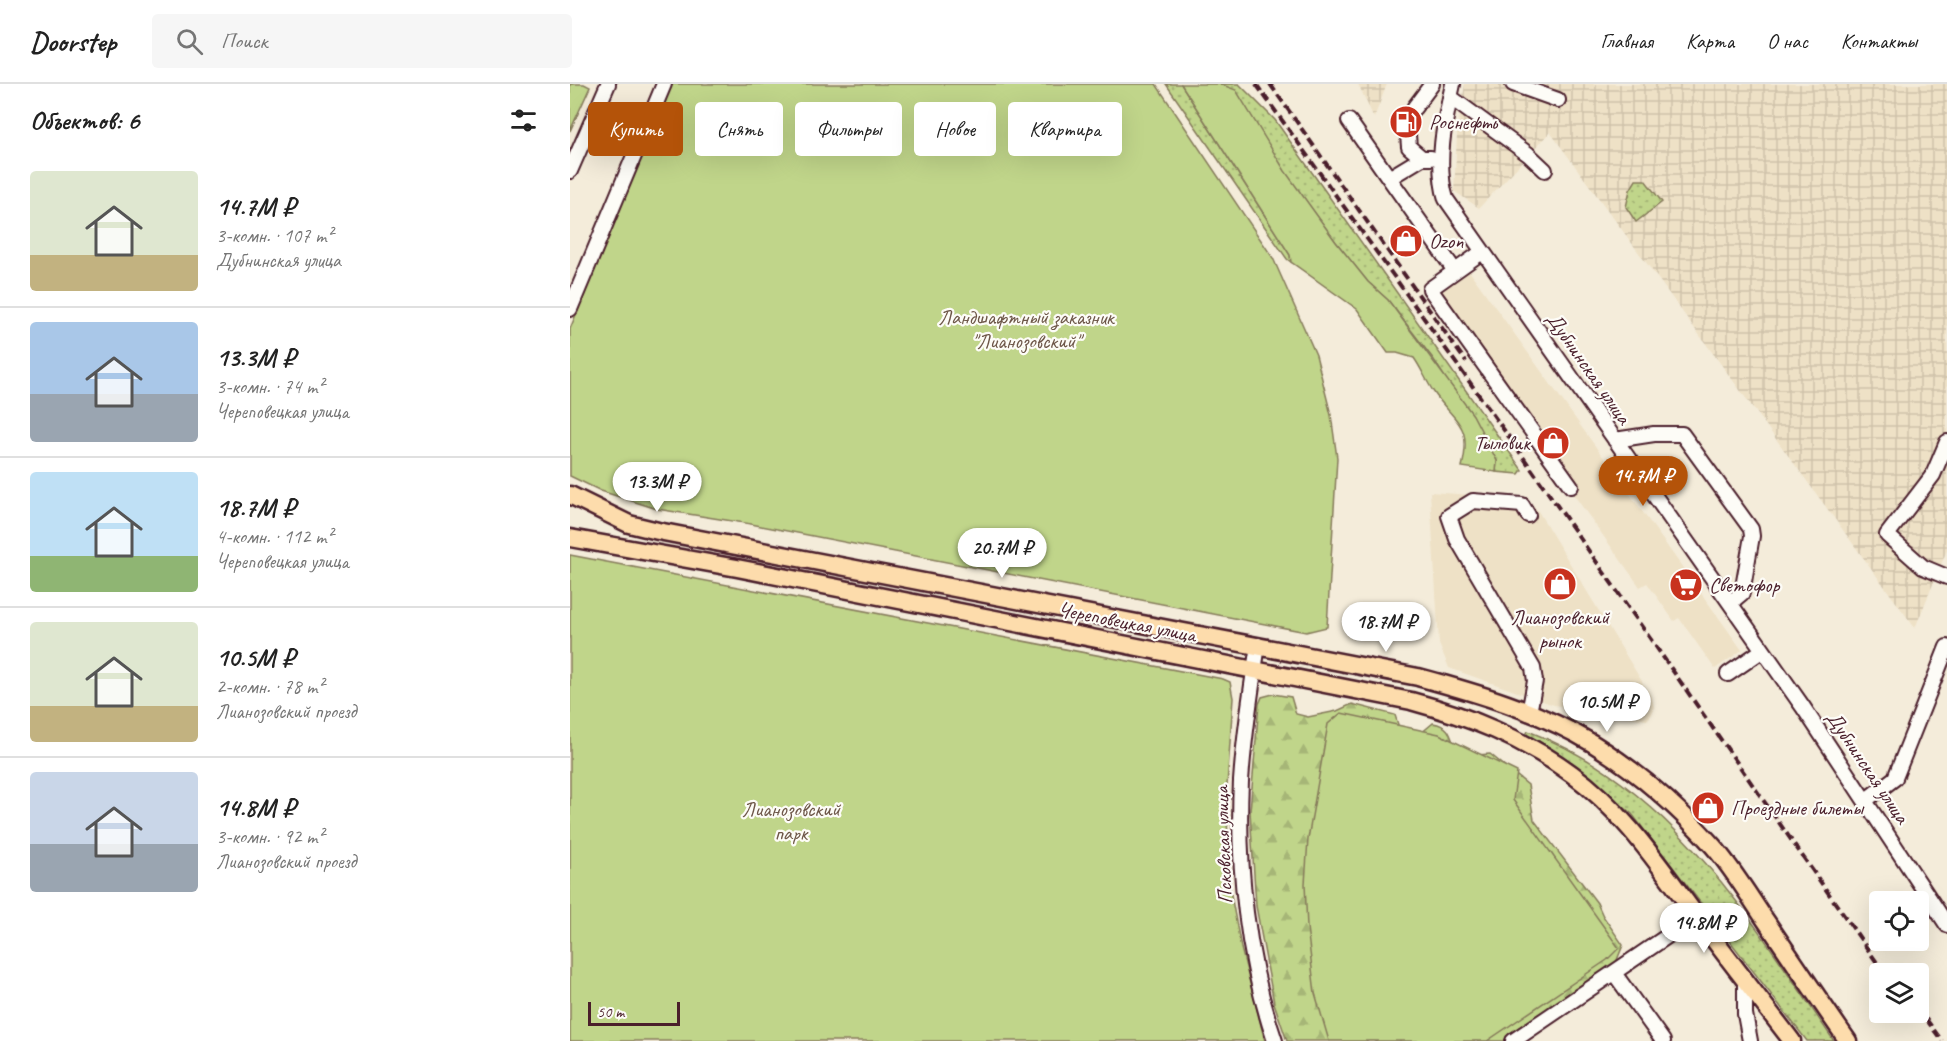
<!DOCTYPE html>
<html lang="ru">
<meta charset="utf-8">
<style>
body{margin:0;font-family:Caveat,sans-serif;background:#f6f6f6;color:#222;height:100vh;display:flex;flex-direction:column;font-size:22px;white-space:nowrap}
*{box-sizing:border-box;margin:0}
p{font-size:20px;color:#767676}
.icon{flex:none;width:33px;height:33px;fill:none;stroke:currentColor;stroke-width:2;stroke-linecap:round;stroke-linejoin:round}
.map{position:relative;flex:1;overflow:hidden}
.side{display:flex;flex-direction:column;background:#fff;width:570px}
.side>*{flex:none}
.top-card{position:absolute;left:18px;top:18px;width:570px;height:54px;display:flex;gap:12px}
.tools{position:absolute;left:1299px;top:807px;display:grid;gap:12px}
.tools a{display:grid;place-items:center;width:60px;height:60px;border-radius:6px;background:#fff;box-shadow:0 6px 24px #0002;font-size:30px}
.scale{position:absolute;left:18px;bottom:15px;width:92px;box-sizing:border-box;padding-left:6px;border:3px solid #4a1f2b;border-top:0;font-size:16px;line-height:21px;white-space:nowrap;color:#4a1f2b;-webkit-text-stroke:4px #fdfcf7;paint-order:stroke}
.price{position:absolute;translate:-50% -51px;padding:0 14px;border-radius:21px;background:#fff;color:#222;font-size:20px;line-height:39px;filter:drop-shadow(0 2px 3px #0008)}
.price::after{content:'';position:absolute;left:50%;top:36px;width:18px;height:14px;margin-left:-9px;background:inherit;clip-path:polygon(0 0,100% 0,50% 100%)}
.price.current{background:#b45309;color:#fff}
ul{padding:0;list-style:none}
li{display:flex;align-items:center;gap:18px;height:150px;padding:0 30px}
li+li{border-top:2px solid #e0e0e0}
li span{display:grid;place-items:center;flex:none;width:168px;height:120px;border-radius:6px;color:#555}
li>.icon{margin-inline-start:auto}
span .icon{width:72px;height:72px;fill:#fffc;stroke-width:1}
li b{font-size:26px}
h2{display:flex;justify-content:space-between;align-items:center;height:72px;padding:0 30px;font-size:26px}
.tag{padding:0 21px;border-radius:6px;background:#fff;box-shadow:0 6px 24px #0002;font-size:21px;line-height:54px}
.tag.current{background:#b45309;color:#fff}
header{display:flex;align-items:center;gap:36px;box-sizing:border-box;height:84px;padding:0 30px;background:#fff;border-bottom:2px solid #e0e0e0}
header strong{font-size:28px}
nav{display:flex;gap:33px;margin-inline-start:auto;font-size:21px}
.search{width:420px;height:54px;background:#f6f6f6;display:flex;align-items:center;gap:15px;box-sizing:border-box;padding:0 21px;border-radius:6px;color:#767676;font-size:22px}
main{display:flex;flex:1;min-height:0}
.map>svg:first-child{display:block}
.built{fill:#eee1c6}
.industrial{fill:url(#industrial-grid)}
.grass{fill:url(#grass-dots);stroke:#857a5a;stroke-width:1.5}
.forest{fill:url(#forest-firs);stroke:#857a5a;stroke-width:1.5}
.park{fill:#c0d58a;stroke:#857a5a;stroke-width:1.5}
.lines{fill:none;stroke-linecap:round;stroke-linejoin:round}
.minor-tunnel{stroke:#d2c3b7;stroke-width:14;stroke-dasharray:14 7;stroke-linecap:butt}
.minor-casing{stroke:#4a1f2b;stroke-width:18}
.major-casing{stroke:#4a1f2b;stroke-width:21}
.minor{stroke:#fdfcf7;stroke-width:14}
.major{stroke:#fddcac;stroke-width:16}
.rail{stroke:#4a1f2b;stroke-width:4;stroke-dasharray:9 4.5;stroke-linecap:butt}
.labels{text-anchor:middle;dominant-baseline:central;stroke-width:4.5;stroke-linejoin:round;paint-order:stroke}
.poi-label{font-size:21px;fill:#4a1f2b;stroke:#fdfcf7;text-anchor:start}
.park-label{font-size:21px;fill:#6d5648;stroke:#fdfcf7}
.street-label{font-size:21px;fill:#4a1f2b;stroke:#fdfcf7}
</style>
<header>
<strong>Doorstep</strong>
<div class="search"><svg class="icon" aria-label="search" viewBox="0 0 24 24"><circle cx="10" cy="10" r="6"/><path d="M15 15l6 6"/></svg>Поиск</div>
<nav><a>Главная</a><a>Карта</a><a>О нас</a><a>Контакты</a></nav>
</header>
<main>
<section class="side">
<h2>Объектов: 6<svg class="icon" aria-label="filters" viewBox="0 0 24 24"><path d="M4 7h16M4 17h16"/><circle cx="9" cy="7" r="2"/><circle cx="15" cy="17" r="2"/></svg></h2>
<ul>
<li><span style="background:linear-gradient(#dfe7d0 70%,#c2b280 0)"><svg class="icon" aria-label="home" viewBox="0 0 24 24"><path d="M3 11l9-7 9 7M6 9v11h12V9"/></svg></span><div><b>14.7M ₽</b><p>3-комн. · 107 m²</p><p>Дубнинская улица</p></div></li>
<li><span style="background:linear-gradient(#a9c7e8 60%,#9aa5b1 0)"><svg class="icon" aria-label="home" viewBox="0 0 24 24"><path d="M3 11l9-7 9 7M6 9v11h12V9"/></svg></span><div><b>13.3M ₽</b><p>3-комн. · 74 m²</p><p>Череповецкая улица</p></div></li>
<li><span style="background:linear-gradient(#bfe0f5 70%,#8fb573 0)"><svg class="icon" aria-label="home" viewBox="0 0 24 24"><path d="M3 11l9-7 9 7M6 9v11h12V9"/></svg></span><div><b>18.7M ₽</b><p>4-комн. · 112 m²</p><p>Череповецкая улица</p></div></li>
<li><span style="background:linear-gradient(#dfe7d0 70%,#c2b280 0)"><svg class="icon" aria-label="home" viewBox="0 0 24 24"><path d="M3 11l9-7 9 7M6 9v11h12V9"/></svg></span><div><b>10.5M ₽</b><p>2-комн. · 78 m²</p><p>Лианозовский проезд</p></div></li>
<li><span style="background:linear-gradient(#c9d6e8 60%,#9aa5b1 0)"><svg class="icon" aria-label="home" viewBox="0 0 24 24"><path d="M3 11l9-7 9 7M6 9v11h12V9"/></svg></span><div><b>14.8M ₽</b><p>3-комн. · 92 m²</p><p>Лианозовский проезд</p></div></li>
</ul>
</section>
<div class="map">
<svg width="1377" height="957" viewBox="0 0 1377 957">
<defs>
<pattern id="industrial-grid" width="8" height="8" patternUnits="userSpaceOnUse" patternTransform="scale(1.5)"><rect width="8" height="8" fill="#eee1c6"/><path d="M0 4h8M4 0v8" fill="none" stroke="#cec1aa"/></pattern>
<pattern id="grass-dots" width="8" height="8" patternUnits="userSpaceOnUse" patternTransform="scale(1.5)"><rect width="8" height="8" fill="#c0d58a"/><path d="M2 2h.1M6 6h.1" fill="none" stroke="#a6b677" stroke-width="1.8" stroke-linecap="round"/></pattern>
<pattern id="forest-firs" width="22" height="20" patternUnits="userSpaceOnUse" patternTransform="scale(1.5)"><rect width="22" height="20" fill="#c0d58a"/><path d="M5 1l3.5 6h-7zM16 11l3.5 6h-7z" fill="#a6b677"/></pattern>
</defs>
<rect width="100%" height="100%" fill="#f4ecda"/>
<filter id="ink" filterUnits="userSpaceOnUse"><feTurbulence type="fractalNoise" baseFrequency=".0167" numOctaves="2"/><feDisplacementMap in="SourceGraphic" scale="12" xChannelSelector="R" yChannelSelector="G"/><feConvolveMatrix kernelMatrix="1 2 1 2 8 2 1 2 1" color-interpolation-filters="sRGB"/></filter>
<g filter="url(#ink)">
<path class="built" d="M 897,184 L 1172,566 L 1145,585 L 1109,534 L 1104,537 L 1077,499 L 1070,503 L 860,211 Z
M 860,408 L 957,415 L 968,427 L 1082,614 L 1084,623 L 1082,630 L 1077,636 L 984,621 L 879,584 L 869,560 Z"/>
<path class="industrial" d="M 788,0 L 817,0 L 804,34 Z
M 895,0 L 1377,0 L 1377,466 L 1345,544 L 980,48 L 909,124 L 884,107 L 887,51 Z"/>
<path class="grass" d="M 596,0 L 611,0 L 720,171 L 721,178 L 717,175 Z
M 650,0 L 669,0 L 705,36 L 952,386 L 949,390 L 926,388 L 927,377 L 864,276 L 818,216 L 798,198 L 766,158 Z
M 1066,96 L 1075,96 L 1092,118 L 1066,138 L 1056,123 L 1060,106 Z
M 958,647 C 1101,701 1182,837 1264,957 L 1237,957 L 1062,730 L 1012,688 L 956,651 Z"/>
<path class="forest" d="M 703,610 L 721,613 L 726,630 L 738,633 L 767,627 L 782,620 L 825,631 L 830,647 L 844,655 L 863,639 C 880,642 880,650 885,664 L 906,671 L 920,670 L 958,701 L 964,736 L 1027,819 L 1033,832 L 1053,861 L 1043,886 L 1031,906 L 1015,905 L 937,957 L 717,957 L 704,919 L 686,822 L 680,727 L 689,620 L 692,613 Z"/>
<path class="park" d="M 0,0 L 14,0 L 20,3 L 0,47 Z
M 102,0 L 586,0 L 703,174 L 746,271 L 761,331 L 767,374 L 757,543 L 736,548 L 181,440 L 87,425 L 31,407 L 0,392 L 0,245 Z
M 611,0 L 650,0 L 666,6 L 715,87 L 766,158 L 798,198 L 818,216 L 903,331 L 927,377 L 926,388 L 892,383 C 903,338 884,339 863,307 C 856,296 851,284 844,274 L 827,269 L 818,269 L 787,225 L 721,178 L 720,171 Z
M 0,471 L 653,595 L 660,598 L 663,614 L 657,702 L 658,795 L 671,864 L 695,957 L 0,957 Z
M 771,629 L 869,650 L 947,688 L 943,716 L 1049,864 L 1037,876 L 917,957 L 759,957 L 745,909 L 737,843 L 735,800 L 738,755 L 758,640 Z"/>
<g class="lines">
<path class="minor-tunnel" d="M 838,51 L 844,24"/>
<g class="minor-casing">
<path id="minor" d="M 883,0 C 875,36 865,79 876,115 L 1233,623 L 1377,841
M 943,0 L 988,16
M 880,13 L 958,70 L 975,86
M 844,24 L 862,0
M 779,37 L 819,94
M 838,51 L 839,63 L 852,74 L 861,74
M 852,74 L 819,94 L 885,187
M 0,87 L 38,0
M 912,168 L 860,205 L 1001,402
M 0,225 L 94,0
M 1045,356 L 1084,350 L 1112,350 L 1181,445 L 1182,452 L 1172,509 L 1160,519
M 1377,358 L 1363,391 L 1317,451 L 1353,483 L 1377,493
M 958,431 L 952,421 L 903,417 L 879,432 L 887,455 L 963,584 L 965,597 L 959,629
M 688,561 C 681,606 674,652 671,697 C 667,783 677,875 705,957
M 1158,590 L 1193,566
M 1296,716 L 1325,694 L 1377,563
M 1044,889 L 1093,957
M 1175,895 L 1175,930 L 1180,957
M 943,957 L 1127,832"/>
</g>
<g class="major-casing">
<path id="major" d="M 0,411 L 59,440 L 88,447 L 848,593 C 907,609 969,627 1022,659 C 1067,687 1108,723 1143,762 C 1163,785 1179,812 1196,837 C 1223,877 1250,917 1278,957
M 0,454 L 167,484 L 841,617 C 900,633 953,654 1002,690 C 1053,727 1088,780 1125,830 C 1156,873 1190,915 1222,957"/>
</g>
<use href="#minor" class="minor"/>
<use href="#major" class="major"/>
<path class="rail" d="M 686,0 L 944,360 L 1315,890
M 700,0 L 896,278
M 1348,924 L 1372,957"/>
</g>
</g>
<defs>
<g id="fuel-disc" transform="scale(1.725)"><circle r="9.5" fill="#c8321e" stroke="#fdfcf7"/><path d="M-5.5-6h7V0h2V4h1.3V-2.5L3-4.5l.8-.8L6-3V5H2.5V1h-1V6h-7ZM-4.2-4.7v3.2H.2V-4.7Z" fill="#fff"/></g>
<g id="shop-disc" transform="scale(1.725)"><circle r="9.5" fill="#c8321e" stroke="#fdfcf7"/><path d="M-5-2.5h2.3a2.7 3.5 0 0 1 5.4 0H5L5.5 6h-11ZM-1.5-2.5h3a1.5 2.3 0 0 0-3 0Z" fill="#fff"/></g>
<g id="supermarket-disc" transform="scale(1.725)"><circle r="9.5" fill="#c8321e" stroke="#fdfcf7"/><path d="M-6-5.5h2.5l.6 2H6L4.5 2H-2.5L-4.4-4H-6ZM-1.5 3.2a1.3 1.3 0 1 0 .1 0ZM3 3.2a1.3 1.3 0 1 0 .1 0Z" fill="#fff"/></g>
</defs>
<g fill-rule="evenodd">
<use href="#fuel-disc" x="836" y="38"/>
<use href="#shop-disc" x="836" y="157"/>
<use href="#shop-disc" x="983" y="359"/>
<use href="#shop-disc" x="990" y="500"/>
<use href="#supermarket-disc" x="1116" y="501"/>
<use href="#shop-disc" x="1138" y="724"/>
</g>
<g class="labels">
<g class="poi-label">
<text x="859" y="38">Роснефть</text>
<text x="859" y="157">Ozon</text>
<text x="960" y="359" text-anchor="end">Тыловик</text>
<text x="1139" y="501">Светофор</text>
<text x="990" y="533" text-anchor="middle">Лианозовский<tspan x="990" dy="24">рынок</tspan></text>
<text x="1161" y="724">Проездные билеты</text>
</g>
<g class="park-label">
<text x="456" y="233">Ландшафтный заказник<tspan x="456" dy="24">"Лианозовский"</tspan></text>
<text x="221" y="725">Лианозовский<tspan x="221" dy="24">парк</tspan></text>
</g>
<g class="street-label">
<text transform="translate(1019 284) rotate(55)">Дубнинская улица</text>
<text transform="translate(557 538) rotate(11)">Череповецкая улица</text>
<text transform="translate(1298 683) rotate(56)">Дубнинская улица</text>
<text transform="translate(653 761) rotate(-92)">Псковская улица</text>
</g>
</g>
</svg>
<div class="tools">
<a><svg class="icon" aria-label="locate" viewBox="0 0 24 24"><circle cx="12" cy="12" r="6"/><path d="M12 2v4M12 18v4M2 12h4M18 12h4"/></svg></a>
<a><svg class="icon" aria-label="layers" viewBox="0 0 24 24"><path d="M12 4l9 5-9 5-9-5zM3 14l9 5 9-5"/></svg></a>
</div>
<div class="scale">50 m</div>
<b class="price current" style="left:1073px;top:423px">14.7M ₽</b>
<b class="price" style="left:87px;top:429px">13.3M ₽</b>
<b class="price" style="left:432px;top:495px">20.7M ₽</b>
<b class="price" style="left:816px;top:569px">18.7M ₽</b>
<b class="price" style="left:1037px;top:649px">10.5M ₽</b>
<b class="price" style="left:1134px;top:870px">14.8M ₽</b>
<div class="top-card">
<a class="tag current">Купить</a>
<a class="tag">Снять</a>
<a class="tag">Фильтры</a>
<a class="tag">Новое</a>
<a class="tag">Квартира</a>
</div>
</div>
</main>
